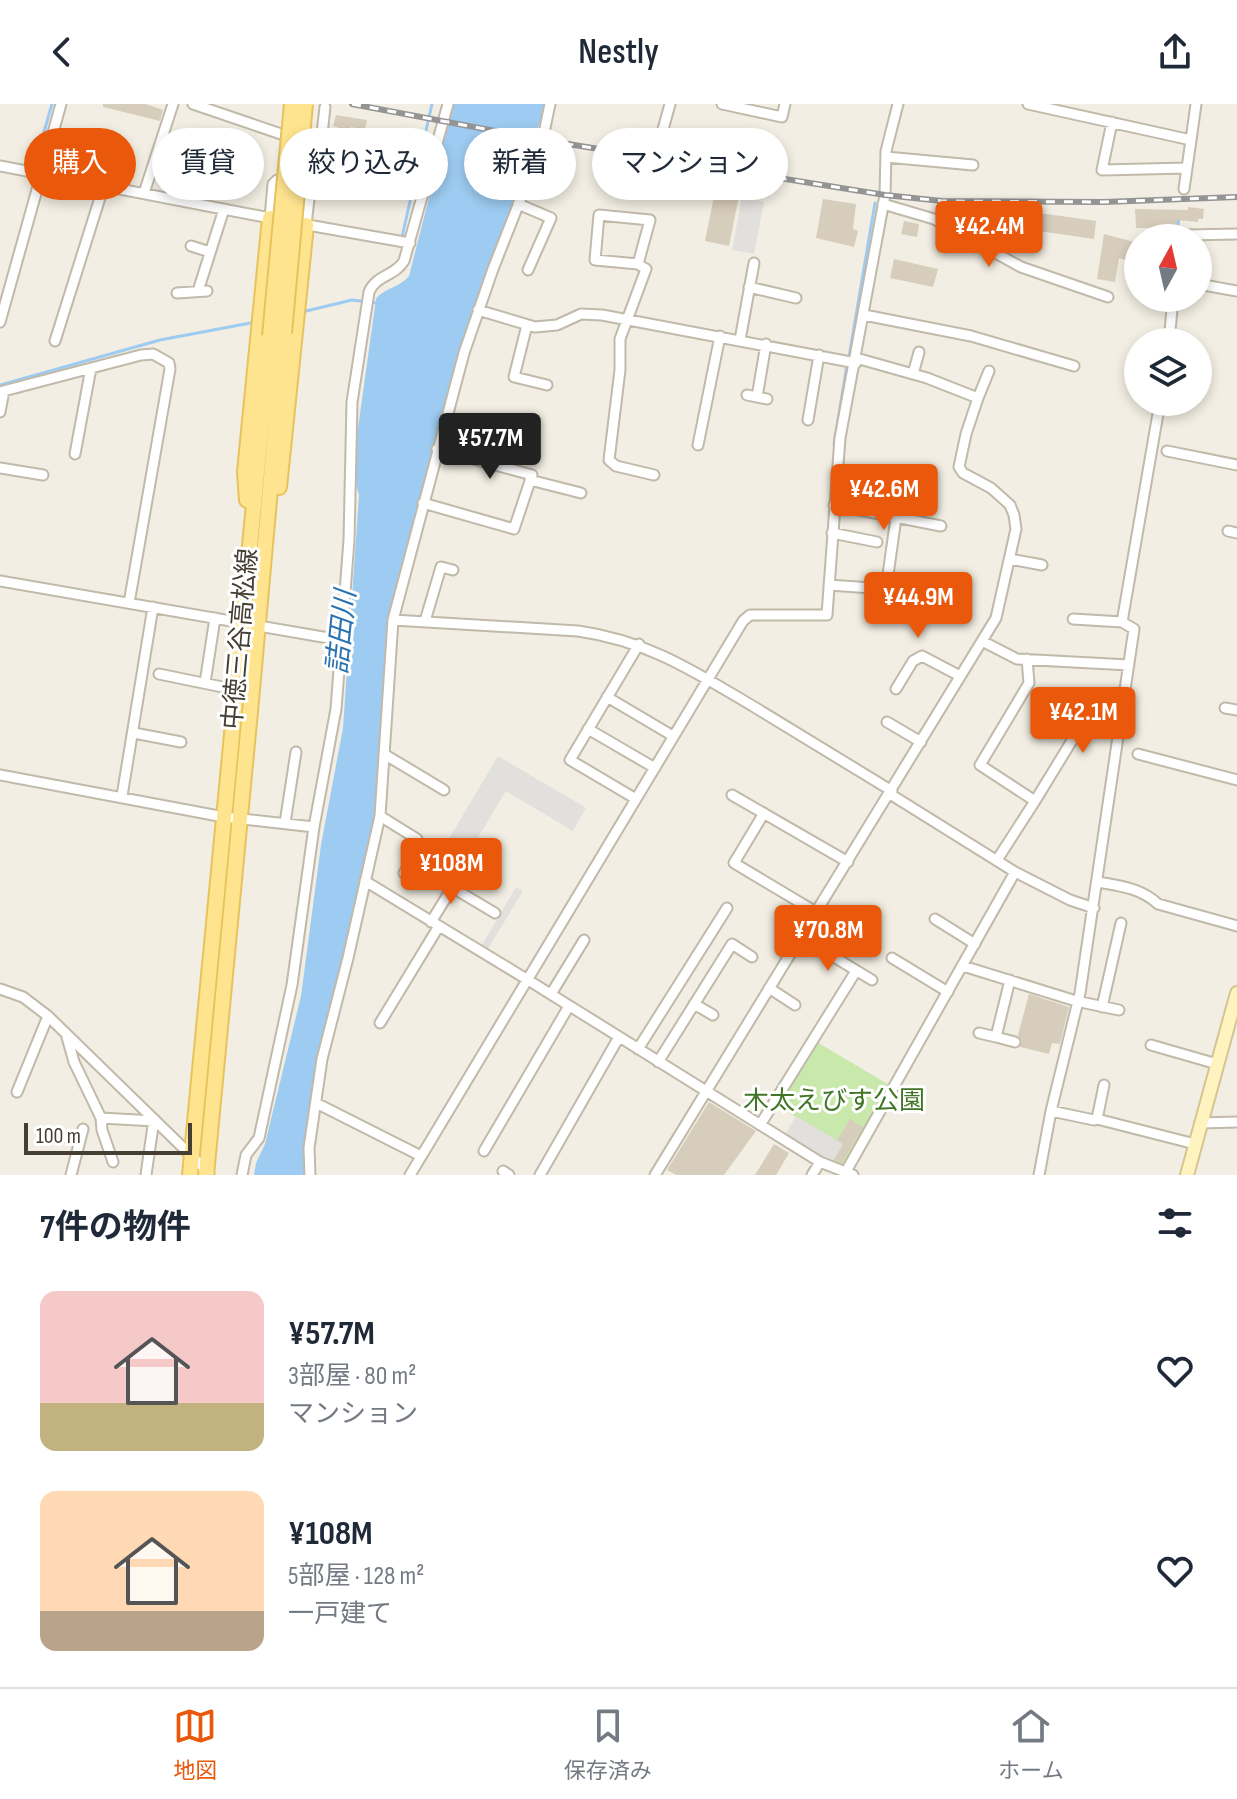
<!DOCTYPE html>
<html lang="ja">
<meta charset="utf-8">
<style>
body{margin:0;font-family:"Sofia Sans Condensed","Noto Sans JP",sans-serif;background:#f2f2f3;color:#1f2937;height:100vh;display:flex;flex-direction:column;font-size:30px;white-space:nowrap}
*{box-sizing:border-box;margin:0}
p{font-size:26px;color:#747a83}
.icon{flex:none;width:44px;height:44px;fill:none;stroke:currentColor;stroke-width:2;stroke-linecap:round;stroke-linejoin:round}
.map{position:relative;height:1071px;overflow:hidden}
.panel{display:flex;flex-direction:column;background:#fff;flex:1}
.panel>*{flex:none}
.hud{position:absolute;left:24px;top:24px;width:800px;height:72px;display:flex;gap:16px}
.needle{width:52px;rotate:8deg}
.controls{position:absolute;left:1124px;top:120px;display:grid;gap:16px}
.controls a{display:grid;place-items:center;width:88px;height:88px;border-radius:50%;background:#fff;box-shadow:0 4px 12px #0003;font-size:40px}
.scale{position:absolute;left:24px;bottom:20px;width:168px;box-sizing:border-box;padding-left:8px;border:4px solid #443e33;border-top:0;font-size:22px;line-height:28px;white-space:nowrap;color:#443e33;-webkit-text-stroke:6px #fff;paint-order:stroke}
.price{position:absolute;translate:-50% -68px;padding:0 18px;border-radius:8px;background:#ea580c;color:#fff;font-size:26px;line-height:52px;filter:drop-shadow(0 2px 4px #0008)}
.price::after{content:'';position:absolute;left:50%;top:48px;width:24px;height:18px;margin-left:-12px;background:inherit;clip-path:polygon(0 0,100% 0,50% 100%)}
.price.selected{background:#222;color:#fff}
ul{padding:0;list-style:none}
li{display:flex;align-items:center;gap:24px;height:200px;padding:0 40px}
li span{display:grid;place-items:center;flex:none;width:224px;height:160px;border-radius:16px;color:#555}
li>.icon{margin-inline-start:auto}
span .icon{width:96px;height:96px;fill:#fffc;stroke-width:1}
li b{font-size:34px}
h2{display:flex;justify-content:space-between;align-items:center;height:96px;padding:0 40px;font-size:34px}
.chip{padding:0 28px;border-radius:36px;background:#fff;box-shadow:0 4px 12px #0003;font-size:28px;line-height:72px}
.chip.selected{background:#ea580c;color:#fff}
header{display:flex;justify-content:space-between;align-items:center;height:104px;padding:0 40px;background:#fff;font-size:36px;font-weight:600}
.menu{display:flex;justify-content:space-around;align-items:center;height:112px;border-top:2px solid #e0e1e3;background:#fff;font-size:22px;color:#747a83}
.menu a{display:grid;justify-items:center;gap:4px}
.menu .selected{color:#ea580c}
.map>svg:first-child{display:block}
.green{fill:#c9e8ab}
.parking{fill:#e2e0dc}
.water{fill:#9dcbf1}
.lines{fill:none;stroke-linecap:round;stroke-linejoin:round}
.stream{stroke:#9dcbf1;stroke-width:3}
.building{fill:#d7cdbc}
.street-casing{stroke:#c1b9a9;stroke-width:13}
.secondary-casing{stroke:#d4c592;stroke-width:16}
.primary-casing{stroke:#e6c35e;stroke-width:18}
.street{stroke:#fff;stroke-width:9}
.secondary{stroke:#fff3c0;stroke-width:12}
.primary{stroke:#ffe48f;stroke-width:14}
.rail-casing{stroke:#949494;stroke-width:6}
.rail{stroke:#fff;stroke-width:3;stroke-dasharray:9;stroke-linecap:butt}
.primary-bridge-casing{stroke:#e6c35e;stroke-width:18;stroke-linecap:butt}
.primary-bridge{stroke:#ffe48f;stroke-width:14}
.labels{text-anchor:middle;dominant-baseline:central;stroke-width:6;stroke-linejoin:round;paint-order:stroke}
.street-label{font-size:26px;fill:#443e33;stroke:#fff}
.park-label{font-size:26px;fill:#417626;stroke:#fff}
.water-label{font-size:28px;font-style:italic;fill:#2b72b1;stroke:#fff}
</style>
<header><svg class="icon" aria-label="back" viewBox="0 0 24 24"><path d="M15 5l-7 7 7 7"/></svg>Nestly<svg class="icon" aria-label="share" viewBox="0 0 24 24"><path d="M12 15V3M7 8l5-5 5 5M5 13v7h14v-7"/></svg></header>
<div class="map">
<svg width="1237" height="1071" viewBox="0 0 1237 1071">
<rect width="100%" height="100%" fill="#f2eee3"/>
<path class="green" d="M 815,937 L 891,982 L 843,1063 L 785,1031 L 796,1013 L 776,1001 Z"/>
<path class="parking" d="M 742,92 L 764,98 L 754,150 L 732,146 Z
M 498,652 L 586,704 L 573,727 L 506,687 L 468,750 L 447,738 Z
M 516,783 L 523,787 L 488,845 L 482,841 Z
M 796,1012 L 843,1040 L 832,1058 L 785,1031 Z"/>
<path class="water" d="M 453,0 L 546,0 L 460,252 L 434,341 L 389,523 L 376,712 L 322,943 L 304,1071 L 254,1071 L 256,1059 L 265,1040 L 301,892 L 321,741 L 343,624 L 359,391 L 352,367 L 376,195 C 384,184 399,184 409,172 Z"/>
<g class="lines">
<path class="stream" d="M 653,44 L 664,4
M 37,52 L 52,0
M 402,133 L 432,0
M 1176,134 L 1179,114
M 302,208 L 352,196 L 377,199
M 849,253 L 875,99
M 0,281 L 160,236 L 256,218
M 834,340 L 847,261"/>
</g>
<path class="building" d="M 103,0 L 146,0 L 163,6 L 160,17 L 103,3 Z
M 336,11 L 367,16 L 365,26 L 351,23 L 350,27 L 333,22 Z
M 715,87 L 739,92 L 729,142 L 705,137 Z
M 823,95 L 856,100 L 853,125 L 858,127 L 854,143 L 816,134 Z
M 1188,103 L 1204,105 L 1203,115 L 1198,115 L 1198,118 L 1177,116 L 1177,124 L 1136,124 L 1135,105 L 1188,106 Z
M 946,105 L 1010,110 L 1047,110 L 1096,117 L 1094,135 L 998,121 L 974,119 L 969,120 L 968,124 L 965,124 L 945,112 Z
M 904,117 L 919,120 L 917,133 L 901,130 Z
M 1104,130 L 1138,139 L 1138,160 L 1119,154 L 1115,178 L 1097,175 Z
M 894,155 L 938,165 L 933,183 L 890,174 Z
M 1029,890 L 1069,903 L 1060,940 L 1052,939 L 1049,950 L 1020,943 L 1022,937 L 1018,931 Z
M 709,998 L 756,1027 L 724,1071 L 676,1071 L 667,1066 Z
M 850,1015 L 863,1023 L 842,1059 L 834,1056 L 843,1040 L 837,1036 Z
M 774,1040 L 789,1049 L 776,1071 L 755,1071 Z"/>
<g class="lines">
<g class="street-casing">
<path id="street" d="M 193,0 L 322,44 L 413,70
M 722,0 L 782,13 L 785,0
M 1028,0 L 1191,36 L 1196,0
M 1112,18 L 1102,66 L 1187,64
M 662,29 L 670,0
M 886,53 L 973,61
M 0,62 L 275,115
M 1184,85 L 1191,36
M 310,86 L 317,75 L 325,3
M 144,89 L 173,0
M 518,100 L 551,114 L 528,166
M 883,100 L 934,115 L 1021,163 L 1108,193
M 270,114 L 273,80 L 277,76 L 307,79 L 310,86 L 306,121
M 302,120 L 410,139
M 1186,134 L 1187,131 L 1237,130
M 977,139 L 989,130 L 1035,134
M 191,142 L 210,148
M 638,160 L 595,156 L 599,111 L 650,116 L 638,160 L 646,165 L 620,235 L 620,266 L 609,356 L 616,362 L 654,371
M 1198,180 L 1237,187
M 749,183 L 796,194
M 198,187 L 224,105
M 177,189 L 207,187
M 478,206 L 535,223 L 557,221 L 581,210 L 602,211 L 856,259
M 864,211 L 971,232 L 1074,262
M 0,218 L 61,0
M 527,221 L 514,273 L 547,281
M 740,236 L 754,159
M 55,237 L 104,81
M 1169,238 L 1173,194
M 856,254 L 927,274 L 978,294 L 989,267
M 913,270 L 919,248
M 0,288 L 141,251 L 153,250 L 169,259 L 170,265 L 129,499
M 747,291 L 767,295
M 757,293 L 766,240
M 0,308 L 4,287
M 808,316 L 819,251
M 698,341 L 720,232
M 1167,347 L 1237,361
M 75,350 L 91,264
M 0,364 L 43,371
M 530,376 L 581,389
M 423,399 L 514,425 L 532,371 L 437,345
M 834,401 L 941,422
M 1228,427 L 1237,429
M 832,429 L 877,438
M 1010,455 L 1042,461
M 0,477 L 340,536
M 829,481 L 886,485
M 882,513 L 896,414
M 1073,515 L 1122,518 L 1160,298
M 393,516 L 578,527 C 649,537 695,568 756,604 C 801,631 846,659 892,687
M 425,517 L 441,463 L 453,466
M 982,537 L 1017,555 L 1129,561
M 159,570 L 237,586
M 205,579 L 215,514
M 896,585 L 913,557 L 922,552 L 960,572
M 607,593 L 673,632
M 1225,604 L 1237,606
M 887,618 L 921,638
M 588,625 L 655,664
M 134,629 L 181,638
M 384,650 L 444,686
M 1138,650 L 1237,676
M 0,671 L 224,713 L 314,723
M 890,690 L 1015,768 L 1070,796 L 1094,804
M 732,691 L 848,758
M 122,692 L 153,503
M 636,695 L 570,656 L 639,540
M 1035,697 L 1079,625 L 1064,617
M 764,709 L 734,759 L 816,808
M 380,712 L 417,735
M 285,719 L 296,648
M 997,756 L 1035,697 L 980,661 L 1029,579 L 1027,555
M 404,769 L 411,759 L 495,809
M 365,777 L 528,876 L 820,1058 L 853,1071
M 1098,778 C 1120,782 1141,784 1158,800 L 1237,822
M 935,815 L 975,840
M 431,818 L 452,784
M 801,833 L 872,876
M 892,854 L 948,888
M 963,862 L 1076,897 L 1119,906
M 769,884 L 795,901
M 0,885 L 23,893 L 48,912 L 209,1069
M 551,890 L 584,836
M 694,900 L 713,911
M 1102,903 L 1121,819
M 380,919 L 439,822
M 979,929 L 996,933 L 1010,876
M 67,933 L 74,958 L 101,1014 L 102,1026 L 113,1058
M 996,933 L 1015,938
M 1151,941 L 1217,960
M 638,945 L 727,804
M 658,958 L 732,840 L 752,853
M 1104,981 L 1097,1015 L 1195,1040
M 17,988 L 48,912
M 316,999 L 421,1052
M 1051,1007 L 1094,1016 L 1097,1015
M 101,1014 L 154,1017
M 1200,1019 L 1237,1018
M 760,1021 L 856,867
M 484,1047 L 569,902
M 503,1067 L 509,1071
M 71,1071 L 83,1025
M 146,1071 L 154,1015
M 242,1071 L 246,1051 L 259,1034 L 292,881 L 314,723 L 336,605 L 349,436 L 352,298 L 369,188 C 376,171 395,172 404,157 L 448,0
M 310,1071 L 309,1044 L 322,955 L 348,854 L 380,712 L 393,516 L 464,249 L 493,165 L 541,43 L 550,0
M 410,1071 L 743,517 L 750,511 L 827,511 L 840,334 L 885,91 L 886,47 L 898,0
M 540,1071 L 619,933
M 655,1071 L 996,514 L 1016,425 L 1014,411 L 1010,401 L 991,384 L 963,369 L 959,363 L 966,330 L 978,294
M 812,1071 L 820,1058
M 844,1071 L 1015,768
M 1039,1071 L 1051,1007 L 1080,889 L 1134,525 L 1122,518"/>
</g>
<g class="secondary-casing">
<path id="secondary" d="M 1187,1071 L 1237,889"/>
</g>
<g class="primary-casing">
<path id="primary" d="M 279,383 L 306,121
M 247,396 L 245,368 L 270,114
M 190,1071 L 270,232
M 206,1071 C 234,790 259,510 284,229"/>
</g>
<use href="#street" class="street"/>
<use href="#secondary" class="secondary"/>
<use href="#primary" class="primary"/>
<g class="rail-casing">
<path id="rail" d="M 352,0 L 543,36 L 885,91 L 942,97 L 1104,98 L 1237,93"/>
</g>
<use href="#rail" class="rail"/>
<g class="primary-bridge-casing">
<path id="primary-bridge" d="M 284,229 L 305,0
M 270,232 L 292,0"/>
</g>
<use href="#primary-bridge" class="primary-bridge"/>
</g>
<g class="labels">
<g class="street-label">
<text transform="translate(241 535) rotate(-85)">中徳三谷高松線</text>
</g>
<g class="park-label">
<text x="834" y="997">木太えびす公園</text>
</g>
<g class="water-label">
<text transform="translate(342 528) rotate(-84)">詰田川</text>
</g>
</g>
</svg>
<div class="controls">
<a><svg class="needle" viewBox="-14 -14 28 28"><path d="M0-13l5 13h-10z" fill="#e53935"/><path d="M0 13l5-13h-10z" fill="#747a83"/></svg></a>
<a><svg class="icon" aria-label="layers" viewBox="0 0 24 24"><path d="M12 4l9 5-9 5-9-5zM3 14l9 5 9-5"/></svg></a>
</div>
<div class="scale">100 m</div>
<b class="price" style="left:989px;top:165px">¥42.4M</b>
<b class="price selected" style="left:490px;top:377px">¥57.7M</b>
<b class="price" style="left:884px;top:428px">¥42.6M</b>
<b class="price" style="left:918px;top:536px">¥44.9M</b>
<b class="price" style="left:1083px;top:651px">¥42.1M</b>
<b class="price" style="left:451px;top:802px">¥108M</b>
<b class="price" style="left:828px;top:869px">¥70.8M</b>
<div class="hud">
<a class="chip selected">購入</a>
<a class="chip">賃貸</a>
<a class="chip">絞り込み</a>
<a class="chip">新着</a>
<a class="chip">マンション</a>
</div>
</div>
<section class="panel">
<h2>7件の物件<svg class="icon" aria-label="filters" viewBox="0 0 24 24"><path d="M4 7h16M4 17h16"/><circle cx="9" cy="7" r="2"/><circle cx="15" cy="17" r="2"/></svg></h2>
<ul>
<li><span style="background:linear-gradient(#f6c9c9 70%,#c2b280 0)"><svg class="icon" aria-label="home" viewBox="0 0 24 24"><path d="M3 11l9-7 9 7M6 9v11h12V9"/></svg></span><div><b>¥57.7M</b><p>3部屋 · 80 m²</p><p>マンション</p></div><svg class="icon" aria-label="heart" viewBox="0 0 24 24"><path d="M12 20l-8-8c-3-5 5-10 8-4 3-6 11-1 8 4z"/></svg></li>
<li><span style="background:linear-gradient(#ffd9b3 75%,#b9a48a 0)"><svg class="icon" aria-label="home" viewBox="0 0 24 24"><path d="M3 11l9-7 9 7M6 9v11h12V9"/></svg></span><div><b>¥108M</b><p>5部屋 · 128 m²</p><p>一戸建て</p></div><svg class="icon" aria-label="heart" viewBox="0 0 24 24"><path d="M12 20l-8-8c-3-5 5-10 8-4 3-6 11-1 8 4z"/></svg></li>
</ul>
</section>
<nav class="menu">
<a class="selected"><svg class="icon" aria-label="map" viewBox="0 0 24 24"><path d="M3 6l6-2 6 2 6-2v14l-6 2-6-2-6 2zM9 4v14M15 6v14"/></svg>地図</a>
<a><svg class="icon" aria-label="saved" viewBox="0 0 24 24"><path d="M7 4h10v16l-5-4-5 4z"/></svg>保存済み</a>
<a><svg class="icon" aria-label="home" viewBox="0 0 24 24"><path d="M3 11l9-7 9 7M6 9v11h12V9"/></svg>ホーム</a>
</nav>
